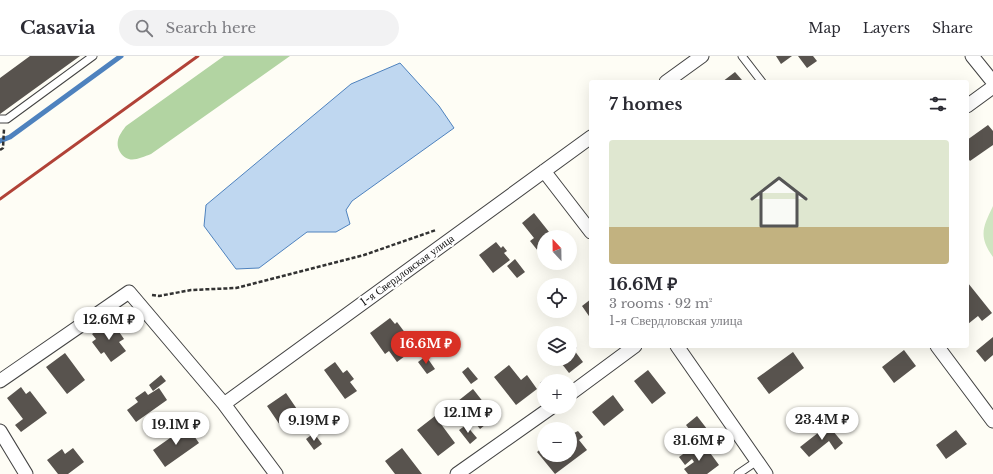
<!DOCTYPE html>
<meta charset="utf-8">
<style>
body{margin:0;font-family:"Libre Baskerville",serif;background:#f2f2f3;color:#2b2b33;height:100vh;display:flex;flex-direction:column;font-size:15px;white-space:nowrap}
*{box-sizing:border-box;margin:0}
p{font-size:13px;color:#7c7c81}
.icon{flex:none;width:22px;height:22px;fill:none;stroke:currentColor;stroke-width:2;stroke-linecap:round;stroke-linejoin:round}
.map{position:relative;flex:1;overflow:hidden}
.sheet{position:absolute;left:589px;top:24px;width:380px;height:268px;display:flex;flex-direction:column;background:#fff;border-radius:4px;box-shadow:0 4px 16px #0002}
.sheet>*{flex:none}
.needle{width:26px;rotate:338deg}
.controls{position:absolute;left:537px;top:174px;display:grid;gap:8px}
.controls a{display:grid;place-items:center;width:40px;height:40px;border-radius:50%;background:#fff;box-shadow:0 4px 16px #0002;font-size:20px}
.price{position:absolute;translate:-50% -34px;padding:0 9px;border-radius:14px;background:#fff;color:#222;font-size:13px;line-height:26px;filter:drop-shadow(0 1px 2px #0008)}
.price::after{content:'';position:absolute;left:50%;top:24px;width:12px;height:9px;margin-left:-6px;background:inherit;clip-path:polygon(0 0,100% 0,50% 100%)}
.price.current{background:#d93025;color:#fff}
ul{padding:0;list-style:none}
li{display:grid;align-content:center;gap:8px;height:212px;padding:0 20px}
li+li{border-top:1px solid #e1e1e2}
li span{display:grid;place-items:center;height:124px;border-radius:4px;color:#555}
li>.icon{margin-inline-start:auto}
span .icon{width:72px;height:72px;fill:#fffc;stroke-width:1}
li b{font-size:17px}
h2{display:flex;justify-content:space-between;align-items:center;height:48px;padding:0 20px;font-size:17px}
header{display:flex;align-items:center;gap:24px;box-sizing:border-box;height:56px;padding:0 20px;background:#fff;border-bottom:1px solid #e1e1e2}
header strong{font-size:19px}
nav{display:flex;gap:22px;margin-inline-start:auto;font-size:14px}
.search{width:280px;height:36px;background:#f2f2f3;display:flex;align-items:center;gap:10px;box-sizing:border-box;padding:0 14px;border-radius:22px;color:#7c7c81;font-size:15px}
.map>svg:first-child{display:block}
.green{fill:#cfe5c1}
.forest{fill:#b2d4a2}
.water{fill:#bfd7f0;stroke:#4e82be}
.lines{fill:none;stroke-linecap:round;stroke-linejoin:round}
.stream{stroke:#4e82be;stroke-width:5}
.building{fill:#58534e}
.service-casing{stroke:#434343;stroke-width:9}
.minor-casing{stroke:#434343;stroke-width:15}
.path{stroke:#323232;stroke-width:2.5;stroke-dasharray:4 2;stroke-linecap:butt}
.service{stroke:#fff;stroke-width:7}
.minor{stroke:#fff;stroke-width:13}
.rail{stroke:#b14237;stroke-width:3}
.labels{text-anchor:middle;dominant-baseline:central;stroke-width:4;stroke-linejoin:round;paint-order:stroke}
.street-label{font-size:11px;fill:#101010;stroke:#fff}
</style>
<header>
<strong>Casavia</strong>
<div class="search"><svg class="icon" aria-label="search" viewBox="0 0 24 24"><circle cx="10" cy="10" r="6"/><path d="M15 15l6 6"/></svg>Search here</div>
<nav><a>Map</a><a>Layers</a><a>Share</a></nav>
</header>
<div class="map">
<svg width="993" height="418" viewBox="0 0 993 418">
<rect width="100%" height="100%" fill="#fefdf5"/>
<path class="green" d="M 993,150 L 993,201 C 978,180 983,171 993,150 Z"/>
<path class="forest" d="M 224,0 L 290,0 L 151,98 C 140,102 128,109 120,96 C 118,92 117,89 118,84 C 119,79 123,74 126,70 Z"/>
<path class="water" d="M 400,7 L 439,50 L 454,72 L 352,145 L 346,154 L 350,168 L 336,176 L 307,176 L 259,212 L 236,213 L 204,170 L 206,149 L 351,28 Z"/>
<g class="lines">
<path class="stream" d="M 0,85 L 10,81 L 121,0"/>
</g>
<path class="building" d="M 30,0 L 80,0 L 0,58 L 0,22 Z
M 776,0 L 792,0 L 781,8 Z
M 798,0 L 813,0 L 817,5 L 807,12 Z
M 735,16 L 742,24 L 739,26 L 722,26 Z
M 988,69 L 993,75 L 993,89 L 970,105 L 967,101 L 967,84 Z
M 534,157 L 553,181 L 544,181 L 544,196 L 541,192 L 538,195 L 530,185 L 534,182 L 522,167 Z
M 496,186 L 501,192 L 503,190 L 507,195 L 504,197 L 510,204 L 493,217 L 479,199 Z
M 515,203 L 525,216 L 517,222 L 507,210 Z
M 559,225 L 562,229 L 554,229 Z
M 968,227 L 992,257 L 982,265 L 978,260 L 968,268 L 967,267 L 967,228 Z
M 591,243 L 591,263 L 582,250 Z
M 390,262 L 395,268 L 397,266 L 412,286 L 408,288 L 413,294 L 397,306 L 389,295 L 385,298 L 370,277 Z
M 111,264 L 124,283 L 119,286 L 126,295 L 111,306 L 104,296 L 101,298 L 92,286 L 96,283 L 92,278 Z
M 993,281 L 993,299 L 985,306 L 976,295 Z
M 570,282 L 577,292 L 574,294 L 583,306 L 569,317 L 558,303 L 570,303 Z
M 904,294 L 916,310 L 894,327 L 882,311 Z
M 793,296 L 804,312 L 769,338 L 757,322 Z
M 65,297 L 85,324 L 67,338 L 46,311 Z
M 426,300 L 435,313 L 427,318 L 418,306 Z
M 335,306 L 343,317 L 347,314 L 354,323 L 350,326 L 357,335 L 345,343 L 324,314 Z
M 509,309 L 521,324 L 527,319 L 537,333 L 516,349 L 494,321 Z
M 468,311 L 478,323 L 471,328 L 462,316 Z
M 648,314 L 666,337 L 652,348 L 634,325 Z
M 161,319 L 166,325 L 153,335 L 149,329 Z
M 547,321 L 550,325 L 544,325 L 544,332 L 540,327 Z
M 21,331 L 26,338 L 30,335 L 47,357 L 21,376 L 15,369 L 23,363 L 7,342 Z
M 159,332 L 167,344 L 136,366 L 127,354 L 138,346 L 135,342 L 145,335 L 148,339 Z
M 473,333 L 495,361 L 480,373 L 458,345 Z
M 286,337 L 301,359 L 282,372 L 267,350 Z
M 613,339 L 624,354 L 604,370 L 592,356 Z
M 435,360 L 455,387 L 438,400 L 417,374 Z
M 697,360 L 714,382 L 702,390 L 686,369 Z
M 466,369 L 477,382 L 470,388 L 459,374 Z
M 828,369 L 843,387 L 835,394 L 829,385 L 809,401 L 800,391 Z
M 187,370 L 199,387 L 165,411 L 153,394 L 170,382 L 168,379 L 176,373 L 178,376 Z
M 569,371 L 574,377 L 578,375 L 583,381 L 579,384 L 587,394 L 555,418 L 537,396 L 544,390 L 544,399 L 570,399 L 570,373 L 566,373 Z
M 956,374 L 967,388 L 946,403 L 936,389 Z
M 314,377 L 322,388 L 314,394 L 306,383 Z
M 694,390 L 701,399 L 708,394 L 719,409 L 707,418 L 688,418 L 684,413 L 694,406 L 692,403 L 685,409 L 679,401 Z
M 73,392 L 84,406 L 68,418 L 58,418 L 47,404 L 62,393 L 65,398 Z
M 402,392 L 422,418 L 395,418 L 385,405 Z"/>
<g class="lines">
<g class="service-casing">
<path id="service" d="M 742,0 L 762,26
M 0,63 L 7,63 L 93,0
M 738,418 L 757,405"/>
</g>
<g class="minor-casing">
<path id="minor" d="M 972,0 L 993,26
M 666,26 L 702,0
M 967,50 L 993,31
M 544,115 L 591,176
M 677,290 L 766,418
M 937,290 L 993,365
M 0,325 L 129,236 L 224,348 L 276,418
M 570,338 L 635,290
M 224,348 L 591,81
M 0,375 L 26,418
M 457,418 L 552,351"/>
</g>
<path class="path" d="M 0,94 L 3,92 L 4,73
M 152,239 L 159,240 L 191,234 L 236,232 L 364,199 L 436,174"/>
<use href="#service" class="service"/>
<use href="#minor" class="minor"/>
<path class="rail" d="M 0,143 L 198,0"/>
</g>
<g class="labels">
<g class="street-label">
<text transform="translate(407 214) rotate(-36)">1-я Свердловская улица</text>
</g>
</g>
</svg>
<div class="controls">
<a><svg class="needle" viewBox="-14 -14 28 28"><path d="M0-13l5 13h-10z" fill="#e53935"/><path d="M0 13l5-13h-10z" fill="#7c7c81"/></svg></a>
<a><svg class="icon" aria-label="locate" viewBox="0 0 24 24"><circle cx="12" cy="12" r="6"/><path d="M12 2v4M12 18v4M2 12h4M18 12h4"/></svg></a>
<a><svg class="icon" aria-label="layers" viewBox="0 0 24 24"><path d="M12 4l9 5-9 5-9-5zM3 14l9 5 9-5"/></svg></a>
<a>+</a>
<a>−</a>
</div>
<b class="price" style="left:109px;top:285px">12.6M ₽</b>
<b class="price current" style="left:426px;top:309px">16.6M ₽</b>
<b class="price" style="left:468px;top:378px">12.1M ₽</b>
<b class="price" style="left:822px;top:385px">23.4M ₽</b>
<b class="price" style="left:314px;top:386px">9.19M ₽</b>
<b class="price" style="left:176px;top:390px">19.1M ₽</b>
<b class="price" style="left:699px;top:406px">31.6M ₽</b>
<section class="sheet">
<h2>7 homes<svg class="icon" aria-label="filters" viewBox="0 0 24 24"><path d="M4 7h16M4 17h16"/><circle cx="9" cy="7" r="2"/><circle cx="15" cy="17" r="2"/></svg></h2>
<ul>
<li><span style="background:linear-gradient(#dfe7d0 70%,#c2b280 0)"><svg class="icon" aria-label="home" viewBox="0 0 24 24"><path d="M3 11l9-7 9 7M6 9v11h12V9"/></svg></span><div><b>16.6M ₽</b><p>3 rooms · 92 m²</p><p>1-я Свердловская улица</p></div></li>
</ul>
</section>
</div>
